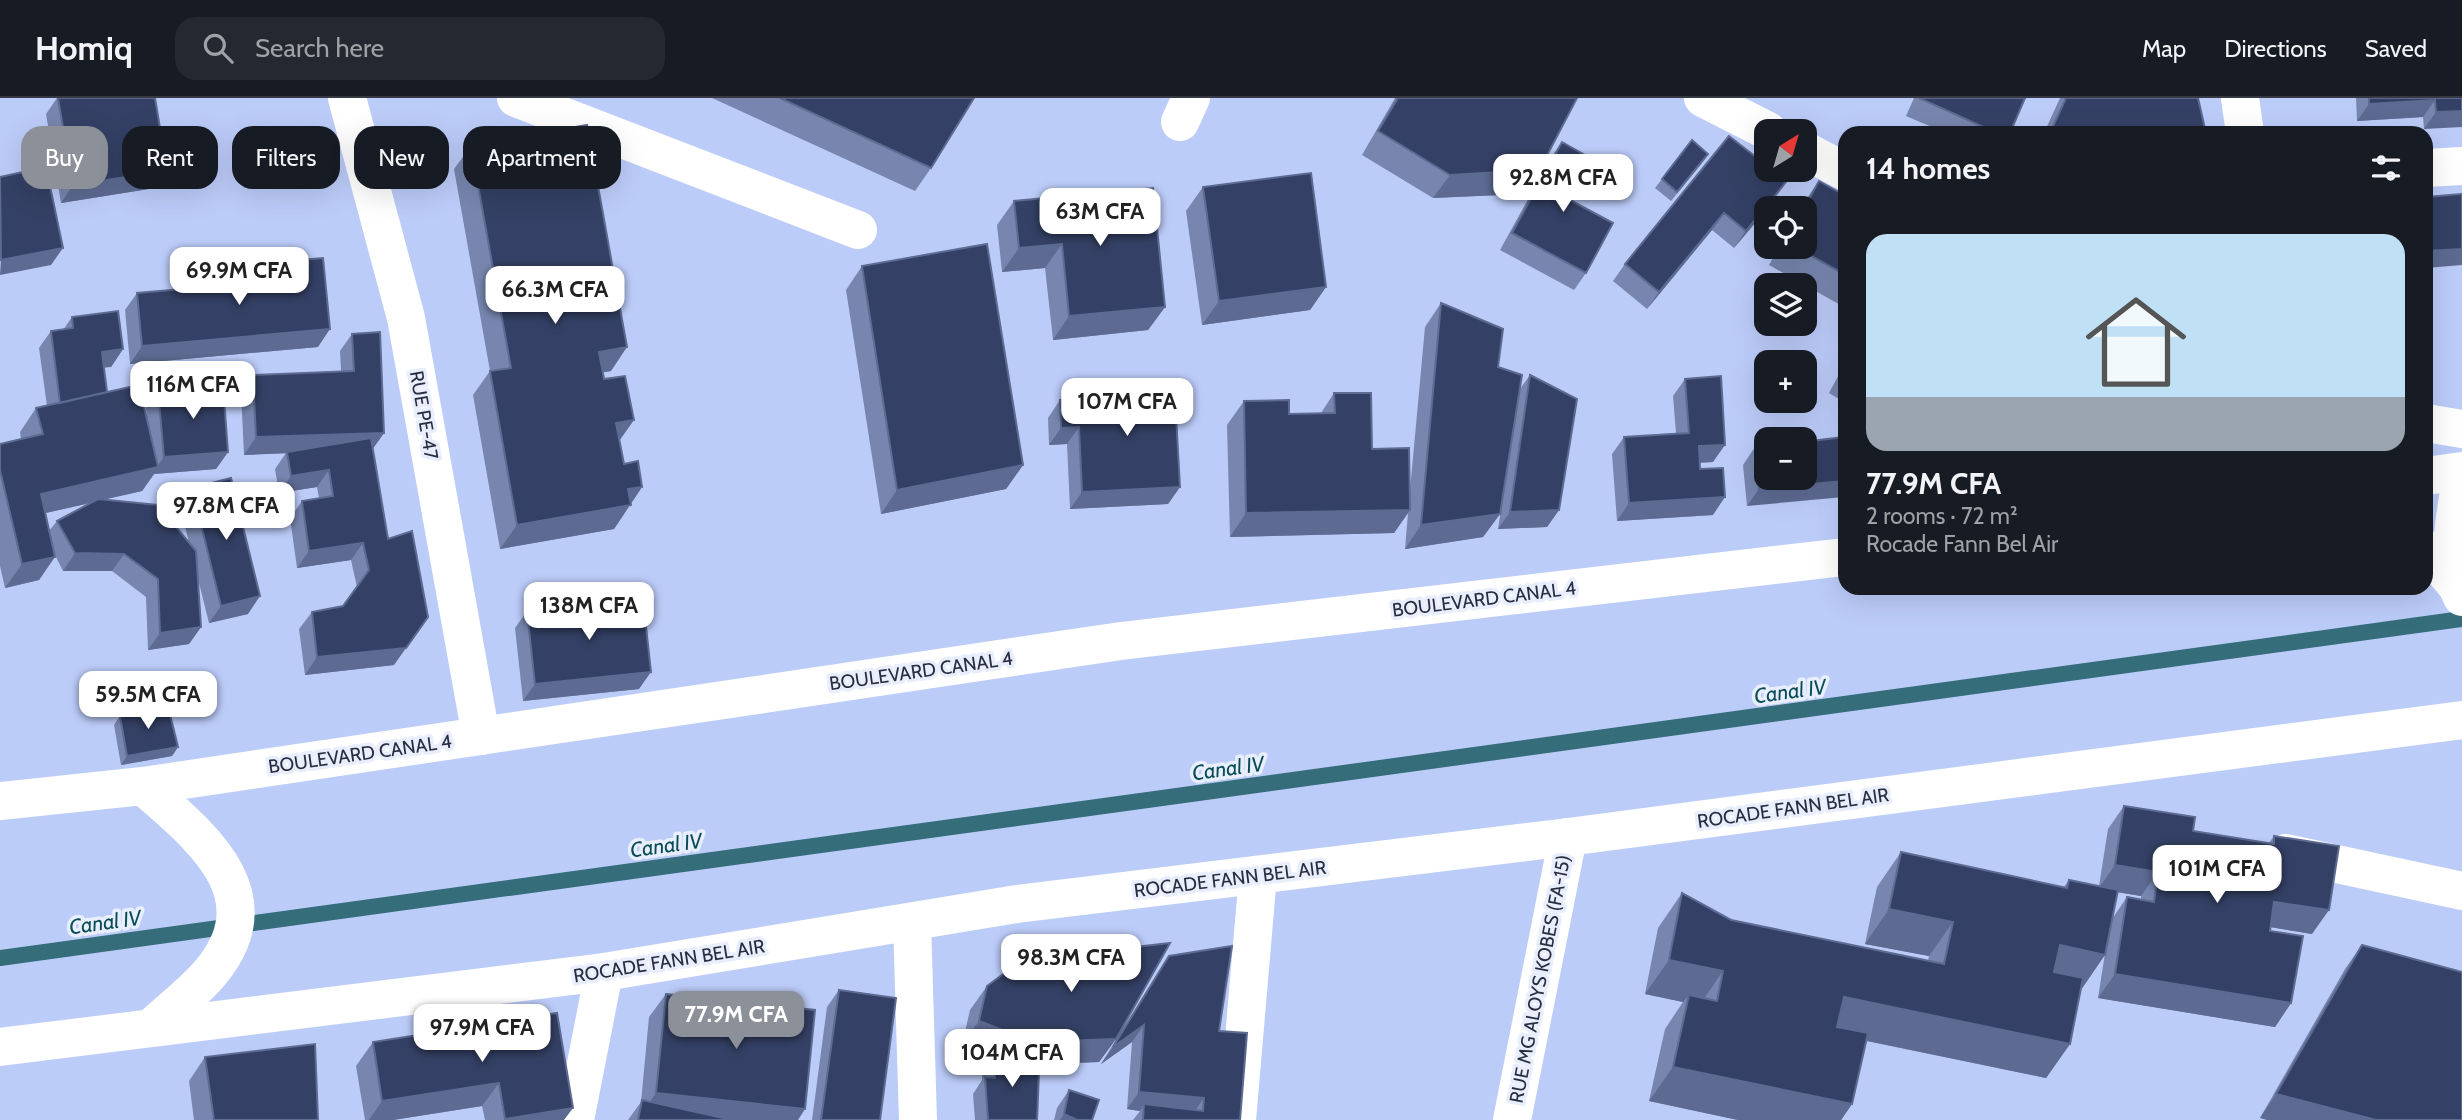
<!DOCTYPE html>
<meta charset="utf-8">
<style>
body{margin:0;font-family:Cabin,sans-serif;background:#242831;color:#f1f3f6;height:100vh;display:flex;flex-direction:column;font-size:26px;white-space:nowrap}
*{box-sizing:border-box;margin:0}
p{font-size:23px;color:#9ea1a6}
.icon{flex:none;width:38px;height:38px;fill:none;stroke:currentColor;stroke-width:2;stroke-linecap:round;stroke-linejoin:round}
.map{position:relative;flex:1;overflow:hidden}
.side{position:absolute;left:1838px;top:28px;width:595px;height:469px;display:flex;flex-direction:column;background:#171b24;border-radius:21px;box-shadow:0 7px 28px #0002}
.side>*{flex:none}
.top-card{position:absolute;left:21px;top:28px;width:665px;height:63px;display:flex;gap:14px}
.needle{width:46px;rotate:37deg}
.tools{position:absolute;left:1754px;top:21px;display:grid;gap:14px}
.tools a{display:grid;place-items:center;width:63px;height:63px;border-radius:14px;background:#171b24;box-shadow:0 7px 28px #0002;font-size:35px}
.price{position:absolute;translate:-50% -60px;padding:0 16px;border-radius:14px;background:#fff;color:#222;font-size:23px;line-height:46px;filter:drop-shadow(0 2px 4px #0008)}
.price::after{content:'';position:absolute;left:50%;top:42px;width:21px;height:16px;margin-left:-10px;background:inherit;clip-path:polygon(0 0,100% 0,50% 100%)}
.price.selected{background:#8c9099;color:#fff}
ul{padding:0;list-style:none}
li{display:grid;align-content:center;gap:14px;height:371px;padding:0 28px}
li+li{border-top:2px solid #363941}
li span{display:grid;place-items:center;height:217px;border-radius:21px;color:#555}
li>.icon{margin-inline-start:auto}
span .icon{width:126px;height:126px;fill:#fffc;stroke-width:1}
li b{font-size:30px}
h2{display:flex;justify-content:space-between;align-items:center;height:84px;padding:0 28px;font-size:30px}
.chip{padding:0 24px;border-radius:21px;background:#171b24;box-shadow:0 7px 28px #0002;font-size:24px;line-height:63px}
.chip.selected{background:#8c9099;color:#fff}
header{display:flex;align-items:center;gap:42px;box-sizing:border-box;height:98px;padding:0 35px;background:#171b24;border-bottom:2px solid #363941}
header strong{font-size:33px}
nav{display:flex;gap:38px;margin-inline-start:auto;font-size:24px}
.search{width:490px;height:63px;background:#242831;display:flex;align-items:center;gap:18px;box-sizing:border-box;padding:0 24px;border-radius:21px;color:#9ea1a6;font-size:26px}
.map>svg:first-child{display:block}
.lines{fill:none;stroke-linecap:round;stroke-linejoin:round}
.stream{stroke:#356d7b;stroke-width:16}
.minor{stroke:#fff;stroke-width:38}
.major{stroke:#fff;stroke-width:38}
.wall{fill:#7886af;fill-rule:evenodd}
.shaded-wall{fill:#5d6a91}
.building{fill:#344065;stroke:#5d6a91;stroke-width:2}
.labels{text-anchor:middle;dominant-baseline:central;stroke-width:7;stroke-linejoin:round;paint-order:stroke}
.street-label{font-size:19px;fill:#282e40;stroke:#e9eefc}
.water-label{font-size:21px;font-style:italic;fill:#074c56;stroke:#e9eefc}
</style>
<header>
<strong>Homiq</strong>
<div class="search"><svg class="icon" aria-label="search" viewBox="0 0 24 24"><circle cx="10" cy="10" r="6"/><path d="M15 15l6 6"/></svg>Search here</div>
<nav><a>Map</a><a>Directions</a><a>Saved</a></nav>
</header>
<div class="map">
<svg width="2462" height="1022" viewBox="0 0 2462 1022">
<rect width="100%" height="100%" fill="#bcccf9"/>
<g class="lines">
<path class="stream" d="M 0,860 L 2462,521"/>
<path class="minor" d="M 347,0 L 406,220 L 481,638
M 516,0 L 858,132
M 1703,0 L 1768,33
M 2240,0 L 2245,35
M 1180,24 L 1191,0
M 1804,52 L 1844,73
M 2426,70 L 2462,68
M 2426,325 L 2462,331
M 2426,451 L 2456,487
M 2286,755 L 2462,793
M 912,824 L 918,1022
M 575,1022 L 604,874
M 1237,1022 L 1258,777
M 1512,1022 L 1568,739"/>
<path class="major" d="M 2462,374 C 2457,412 2443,462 2462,499
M 2426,378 L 2462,373
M 143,688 C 200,738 276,796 210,875 C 193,895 170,912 151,930
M 0,703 L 143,688 L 1121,543 L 1844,459
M 0,949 L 604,874 L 1017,806 L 1568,739 L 2462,622"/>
</g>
<path class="wall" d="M 57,0 L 155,0 L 155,90 L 61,105 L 46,16 Z
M 712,0 L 974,0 L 931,70 L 915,93 Z
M 1395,0 L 1577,0 L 1541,69 L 1524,93 L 1509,84 L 1500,97 L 1433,100 L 1362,57 Z
M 1914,0 L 2025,0 L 2010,35 L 1946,35 L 1906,18 Z
M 2060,0 L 2198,0 L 2206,35 L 2044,35 Z
M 2356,0 L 2462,0 L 2424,31 L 2423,19 L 2357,23 Z
M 1729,38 L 1774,101 L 1767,110 L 1766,110 L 1766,112 L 1734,150 L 1712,132 L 1647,211 L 1613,183 L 1625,166 Z
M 1562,44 L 1568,101 L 1586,175 L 1574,192 L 1500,152 L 1550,61 Z
M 471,48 L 611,273 L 603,274 L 619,343 L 624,366 L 642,389 L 614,431 L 500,451 L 473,297 L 490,273 L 454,71 Z
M 1702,65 L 1671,103 L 1655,90 L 1662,81 Z
M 1819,83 L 1844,97 L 1844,209 L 1769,167 L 1779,149 L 1804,149 L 1804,110 L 1800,110 Z
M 1203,89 L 1326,189 L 1310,212 L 1202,227 L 1186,113 Z
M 1014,103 L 1165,209 L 1148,232 L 1053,242 L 1045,170 L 1002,174 L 997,127 Z
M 263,165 L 318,249 L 130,266 L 125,212 L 137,195 L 251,185 L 250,182 Z
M 862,168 L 1023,367 L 1006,391 L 881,416 L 846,192 Z
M 1441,205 L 1498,269 L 1520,291 L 1530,277 L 1559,412 L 1547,429 L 1498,431 L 1501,411 L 1500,416 L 1483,439 L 1405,451 L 1408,415 L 1394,435 L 1230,439 L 1227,327 L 1244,303 L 1289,316 L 1321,315 L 1334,295 L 1372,351 L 1410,392 L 1425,229 Z
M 72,219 L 123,251 L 111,269 L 104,269 L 107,294 L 147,321 L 146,310 L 158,292 L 228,354 L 216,371 L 154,376 L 142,393 L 105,401 L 189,445 L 180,407 L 192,390 L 248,516 L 209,525 L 198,481 L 201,529 L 189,546 L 148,552 L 146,499 L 112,473 L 63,473 L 55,457 L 39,482 L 5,490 L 0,468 L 0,346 L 21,341 L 20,334 L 36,310 L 47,308 L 39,250 L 51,233 L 63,232 ZM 91,405 L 57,423 L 49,433 L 45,415 Z
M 352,236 L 384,335 L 373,350 L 394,567 L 305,577 L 299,531 L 312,514 L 343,508 L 357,489 L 351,462 L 297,470 L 290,420 L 302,403 L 319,400 L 317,389 L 279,395 L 275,371 L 286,355 L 244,357 L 241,294 L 253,277 L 341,273 L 340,253 Z
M 1844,267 L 1844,304 L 1829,295 Z
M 1685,281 L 1713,364 L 1699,365 L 1700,371 L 1713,417 L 1617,423 L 1612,356 L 1624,339 L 1676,335 L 1673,298 Z
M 1124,285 L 1180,389 L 1168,406 L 1070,411 L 1067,346 L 1049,347 L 1048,320 L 1060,302 L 1114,299 Z
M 1755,349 L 1804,380 L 1747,408 L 1743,367 Z
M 527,513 L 639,591 L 523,603 L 515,530 Z
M 120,618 L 178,649 L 172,658 L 121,667 L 114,627 Z
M 2124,708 L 2193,733 L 2269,745 L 2274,738 L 2312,836 L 2270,829 L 2270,833 L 2291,905 L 2275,929 L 2098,900 L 2106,849 L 2081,891 L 2070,946 L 2046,980 L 1866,943 L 1852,1006 L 1841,1022 L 1738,1022 L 1649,1003 L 1665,931 L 1683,904 L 1645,896 L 1658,830 L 1682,795 L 1731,822 L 1928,863 L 1929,858 L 1865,846 L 1877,789 L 1901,754 L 2064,789 L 2069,782 L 2099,788 L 2108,731 ZM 2117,794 L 2141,798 L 2141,802 L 2127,799 L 2112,821 Z
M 2362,847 L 2462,874 L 2260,1020 L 2345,871 Z
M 1169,858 L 1219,933 L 1240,1022 L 1133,1022 L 1140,1013 L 1127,1011 L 1132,944 L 1101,966 L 1157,876 Z
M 987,888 L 1116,941 L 1099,964 L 1026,967 L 1037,1022 L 975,1022 L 973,996 L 982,982 L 982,963 L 987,956 L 962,947 L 970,912 Z
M 839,892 L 880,1022 L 812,1022 L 827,909 Z
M 666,896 L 798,1022 L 628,1022 L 641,1004 L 649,919 Z
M 557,915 L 564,1022 L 485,1022 L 482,1008 L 393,1022 L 365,1022 L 356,968 L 373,944 Z
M 205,959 L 318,1022 L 194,1022 L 189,983 Z
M 1069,992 L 1092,1022 L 1054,1022 L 1057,1010 Z"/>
<path class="shaded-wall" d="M 2435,2 L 2423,19 L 2357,23 L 2369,6 Z
M 2462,13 L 2462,29 L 2424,31 L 2436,14 Z
M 167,73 L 155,90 L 61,105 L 73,87 Z
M 1517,73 L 1500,97 L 1433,100 L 1450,77 Z
M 1786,84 L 1774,101 L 1767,110 L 1766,110 L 1766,112 L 1734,150 L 1746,133 Z
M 1724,115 L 1712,132 L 1647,211 L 1659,194 Z
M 1062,146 L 1045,170 L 1002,174 L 1019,150 Z
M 63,150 L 51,167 L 0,177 L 1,162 Z
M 2462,151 L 2462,167 L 2426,170 L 2426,153 Z
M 1326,189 L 1310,212 L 1202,227 L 1219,203 Z
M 1165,209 L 1148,232 L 1053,242 L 1069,218 Z
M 330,231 L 318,249 L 130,266 L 142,248 Z
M 627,249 L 611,273 L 583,278 L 599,254 Z
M 123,251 L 111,269 L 90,271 L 102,254 Z
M 634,322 L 617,346 L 616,325 Z
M 1079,329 L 1067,346 L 1049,347 L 1061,330 Z
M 384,335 L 372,352 L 244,357 L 256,339 Z
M 1725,347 L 1713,364 L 1687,365 L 1699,348 Z
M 228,354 L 216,371 L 154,376 L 142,393 L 24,420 L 41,396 L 156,370 L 164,359 Z
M 1023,367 L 1006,391 L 881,416 L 897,392 Z
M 329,372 L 317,389 L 279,395 L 291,378 Z
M 1844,383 L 1844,399 L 1747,408 L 1759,391 Z
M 642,389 L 614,431 L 500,451 L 517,427 L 628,391 Z
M 1180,389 L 1168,406 L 1070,411 L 1082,394 Z
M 1725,399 L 1713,417 L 1617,423 L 1629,405 Z
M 1410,412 L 1394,435 L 1230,439 L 1246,415 Z
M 1559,412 L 1547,429 L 1498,431 L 1510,414 Z
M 1500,416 L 1483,439 L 1405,451 L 1421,427 Z
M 363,445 L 351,462 L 297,470 L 309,453 Z
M 75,455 L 124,456 L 112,473 L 63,473 Z
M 55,459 L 39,482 L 5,490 L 22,466 Z
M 260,498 L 248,516 L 209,525 L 221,508 Z
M 428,519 L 394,567 L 305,577 L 317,559 Z
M 201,529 L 189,546 L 148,552 L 160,535 Z
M 651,574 L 639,591 L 523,603 L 535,586 Z
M 178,649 L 172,658 L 121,667 L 127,658 Z
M 2115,767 L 2158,774 L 2141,798 L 2098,791 Z
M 2274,804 L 2329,812 L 2312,836 L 2258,827 Z
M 1889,811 L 1953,824 L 1929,858 L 1865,846 Z
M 2060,847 L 2105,857 L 2081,892 L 2035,882 Z
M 1669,862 L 1723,873 L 1699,908 L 1689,897 L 1683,904 L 1645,896 Z
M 2115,876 L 2291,905 L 2275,929 L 2098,900 Z
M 1844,899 L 2070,946 L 2046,980 L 1820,933 Z
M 979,923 L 1116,941 L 1099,964 L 1018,967 L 994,946 L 987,956 L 962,947 Z
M 1144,927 L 1132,944 L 1101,966 L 1113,949 Z
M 1673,969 L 1852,1006 L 1841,1022 L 1738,1022 L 1649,1003 Z
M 499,985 L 482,1008 L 393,1022 L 369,1022 L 382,1003 Z
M 1139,994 L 1204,1000 L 1192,1017 L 1144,1006 L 1140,1013 L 1127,1011 Z
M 656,995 L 805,1011 L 798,1022 L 670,1022 L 639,1019 Z
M 2276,996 L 2376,1022 L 2267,1022 L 2260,1020 Z
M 573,1010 L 564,1022 L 504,1022 L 505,1021 Z
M 1064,1016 L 1077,1022 L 1060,1022 Z"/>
<path class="building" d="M 58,0 L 155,0 L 167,73 L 73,87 Z
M 780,0 L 974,0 L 931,70 Z
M 1398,0 L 1577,0 L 1541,69 L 1523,59 L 1517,73 L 1450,77 L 1378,33 Z
M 1919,0 L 2025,0 L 2010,35 L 1997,35 Z
M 2066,0 L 2198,0 L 2206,35 L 2050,35 Z
M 2369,0 L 2462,0 L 2462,13 L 2436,14 L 2435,2 L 2369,6 Z
M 587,27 L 627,249 L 599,254 L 604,281 L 625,278 L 634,322 L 616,325 L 624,366 L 638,363 L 642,389 L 628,391 L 631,407 L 517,427 L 490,273 L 511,270 L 471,48 Z
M 1729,38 L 1766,67 L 1766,72 L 1771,72 L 1786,84 L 1746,133 L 1724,115 L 1659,194 L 1625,166 Z
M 1692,42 L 1708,56 L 1677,94 L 1662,81 Z
M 1562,44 L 1590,60 L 1568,101 L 1613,125 L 1586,175 L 1512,135 Z
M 46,69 L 63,150 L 1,162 L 0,79 Z
M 1311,75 L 1326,189 L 1219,203 L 1203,89 Z
M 1819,83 L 1844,97 L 1844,176 L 1795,149 L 1804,149 L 1804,110 Z
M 1153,90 L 1165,209 L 1069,218 L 1062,146 L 1019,150 L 1014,103 Z
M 2462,96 L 2462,151 L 2426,153 L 2426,99 Z
M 987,146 L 1023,367 L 897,392 L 862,168 Z
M 323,160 L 330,231 L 142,248 L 137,195 L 265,184 L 263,165 Z
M 1441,205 L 1503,231 L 1498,269 L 1522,277 L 1500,416 L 1421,427 Z
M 118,213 L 123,251 L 102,254 L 107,294 L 60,305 L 51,233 L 73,230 L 72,219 Z
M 380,234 L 384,335 L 256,339 L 253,277 L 354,273 L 352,236 Z
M 1530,277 L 1577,301 L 1559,412 L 1510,414 Z
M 1721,278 L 1725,347 L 1699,348 L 1700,371 L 1723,370 L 1725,399 L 1629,405 L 1624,339 L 1689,335 L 1685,281 Z
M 1174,282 L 1180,389 L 1082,394 L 1079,329 L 1061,330 L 1060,302 L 1125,299 L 1124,285 Z
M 139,287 L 158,369 L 41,396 L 55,459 L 22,466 L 0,372 L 0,346 L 43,336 L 36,310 Z
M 223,288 L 228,354 L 164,359 L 158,292 Z
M 1334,295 L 1371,295 L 1372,351 L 1409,350 L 1410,412 L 1246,415 L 1244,303 L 1289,302 L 1289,316 L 1335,315 Z
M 1844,339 L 1844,383 L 1759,391 L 1755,349 L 1766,348 L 1766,380 L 1804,380 L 1804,344 Z
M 371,340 L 388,441 L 412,433 L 428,519 L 406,550 L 317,559 L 312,514 L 343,508 L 369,472 L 363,445 L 309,453 L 302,403 L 333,398 L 329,372 L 291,378 L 287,354 Z
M 231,380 L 260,498 L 221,508 L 192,390 Z
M 98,401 L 158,407 L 196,453 L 201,529 L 160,535 L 158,481 L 124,456 L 75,455 L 57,423 Z
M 643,501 L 651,574 L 535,586 L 527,513 Z
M 168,608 L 178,649 L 127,658 L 120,618 Z
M 2124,708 L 2195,719 L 2193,733 L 2274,746 L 2274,738 L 2339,748 L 2329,812 L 2274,804 L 2270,833 L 2303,838 L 2291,905 L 2115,876 L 2127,799 L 2154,804 L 2158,774 L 2115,767 Z
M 1901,754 L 2067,790 L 2069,782 L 2118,792 L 2105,857 L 2060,847 L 2054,874 L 2083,880 L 2070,946 L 1844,899 L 1837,929 L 1868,935 L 1852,1006 L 1673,969 L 1689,897 L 1717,903 L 1723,873 L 1669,862 L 1682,795 L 1731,822 L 1944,866 L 1953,824 L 1889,811 Z
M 1170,845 L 1116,941 L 1034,944 L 979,923 L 987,888 L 1022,862 Z
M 2362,847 L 2462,874 L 2462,1022 L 2376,1022 L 2276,996 Z
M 1232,848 L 1219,933 L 1247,935 L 1240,1022 L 1143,1022 L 1144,1006 L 1203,1013 L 1204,1000 L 1139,994 L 1144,927 L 1113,949 L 1169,858 Z
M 839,892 L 896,900 L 880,1022 L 821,1022 Z
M 666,896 L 815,912 L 805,1011 L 656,995 Z
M 557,915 L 573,1010 L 505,1021 L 499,985 L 382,1003 L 373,944 Z
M 315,946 L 318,1022 L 214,1022 L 205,959 Z
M 994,946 L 1039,975 L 1037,1022 L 988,1022 L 985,979 L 995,980 Z
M 1069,992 L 1099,1002 L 1092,1022 L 1077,1022 L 1064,1016 Z
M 642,1002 L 732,1022 L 638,1022 Z"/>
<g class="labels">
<g class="street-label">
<text transform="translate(424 317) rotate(80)">RUE PE-47</text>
<text transform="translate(1484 501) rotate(-7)">BOULEVARD CANAL 4</text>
<text transform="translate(921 573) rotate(-8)">BOULEVARD CANAL 4</text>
<text transform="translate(360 656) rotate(-8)">BOULEVARD CANAL 4</text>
<text transform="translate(1793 710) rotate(-8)">ROCADE FANN BEL AIR</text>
<text transform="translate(1230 781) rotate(-7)">ROCADE FANN BEL AIR</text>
<text transform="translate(669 863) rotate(-9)">ROCADE FANN BEL AIR</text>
<text transform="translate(1540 881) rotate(-79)">RUE MG ALOYS KOBES (FA-15)</text>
</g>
<g class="water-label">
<text transform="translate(1790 593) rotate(-8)">Canal IV</text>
<text transform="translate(1228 670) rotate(-8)">Canal IV</text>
<text transform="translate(666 747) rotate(-8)">Canal IV</text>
<text transform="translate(105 824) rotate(-8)">Canal IV</text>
</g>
</g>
</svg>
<div class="tools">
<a><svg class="needle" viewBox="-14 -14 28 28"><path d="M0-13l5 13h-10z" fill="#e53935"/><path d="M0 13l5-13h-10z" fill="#9ea1a6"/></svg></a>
<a><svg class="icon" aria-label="locate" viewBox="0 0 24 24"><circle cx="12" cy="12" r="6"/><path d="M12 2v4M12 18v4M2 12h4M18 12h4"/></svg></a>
<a><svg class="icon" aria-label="layers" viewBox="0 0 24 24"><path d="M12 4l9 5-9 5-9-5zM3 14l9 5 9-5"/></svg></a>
<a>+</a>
<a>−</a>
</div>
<b class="price" style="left:1563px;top:116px">92.8M CFA</b>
<b class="price" style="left:1100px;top:150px">63M CFA</b>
<b class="price" style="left:239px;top:209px">69.9M CFA</b>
<b class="price" style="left:555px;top:228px">66.3M CFA</b>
<b class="price" style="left:193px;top:323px">116M CFA</b>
<b class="price" style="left:1127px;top:340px">107M CFA</b>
<b class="price" style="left:226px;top:444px">97.8M CFA</b>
<b class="price" style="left:589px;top:544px">138M CFA</b>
<b class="price" style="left:148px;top:633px">59.5M CFA</b>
<b class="price" style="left:2217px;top:807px">101M CFA</b>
<b class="price" style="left:1071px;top:896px">98.3M CFA</b>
<b class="price selected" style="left:736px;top:953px">77.9M CFA</b>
<b class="price" style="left:482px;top:966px">97.9M CFA</b>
<b class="price" style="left:1012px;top:991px">104M CFA</b>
<div class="top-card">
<a class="chip selected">Buy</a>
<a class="chip">Rent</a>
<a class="chip">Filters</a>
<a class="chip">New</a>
<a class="chip">Apartment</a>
</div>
<section class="side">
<h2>14 homes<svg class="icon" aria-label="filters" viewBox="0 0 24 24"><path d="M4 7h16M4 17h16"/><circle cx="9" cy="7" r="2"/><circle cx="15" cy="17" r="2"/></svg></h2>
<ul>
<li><span style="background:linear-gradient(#bfe0f5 75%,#9aa5b1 0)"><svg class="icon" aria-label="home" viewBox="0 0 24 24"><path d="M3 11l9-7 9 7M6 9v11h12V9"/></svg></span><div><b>77.9M CFA</b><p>2 rooms · 72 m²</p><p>Rocade Fann Bel Air</p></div></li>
</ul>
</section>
</div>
